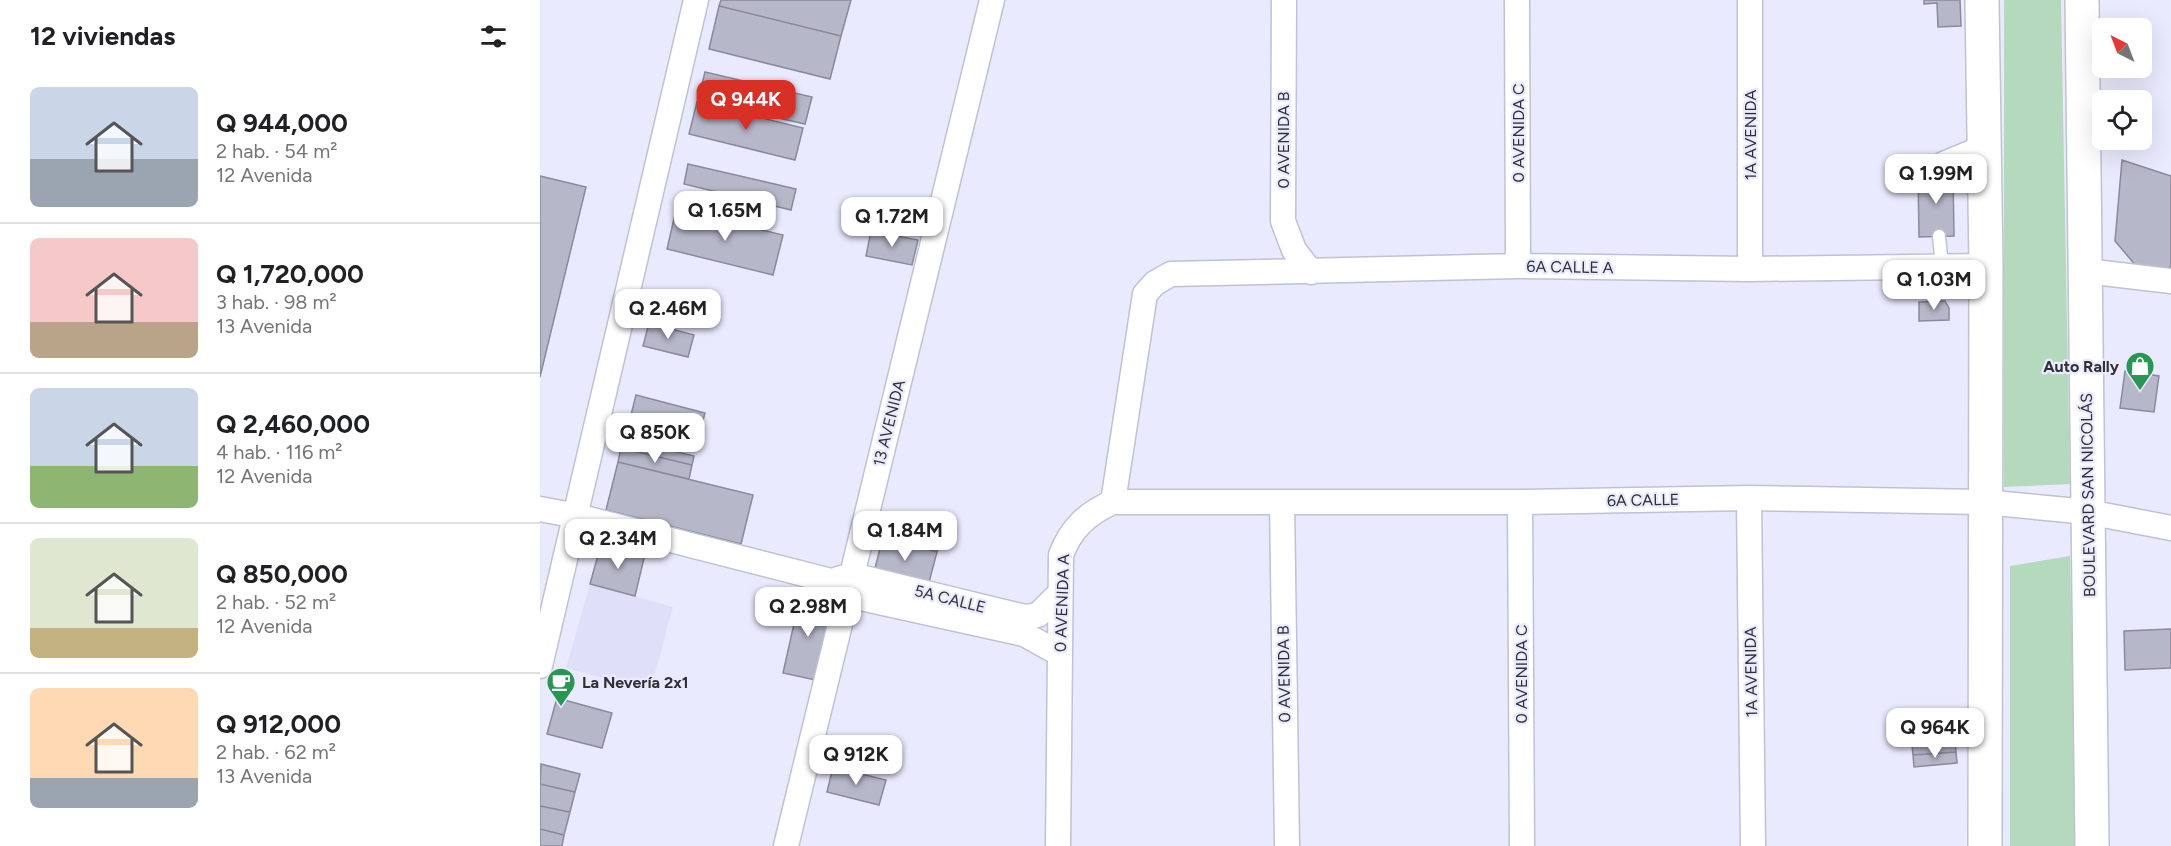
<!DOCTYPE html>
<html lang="es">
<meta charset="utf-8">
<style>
body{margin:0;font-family:Figtree,sans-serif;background:#f2f2f2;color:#202124;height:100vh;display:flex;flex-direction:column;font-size:22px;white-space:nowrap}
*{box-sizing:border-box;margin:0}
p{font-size:20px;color:#757577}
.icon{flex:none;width:33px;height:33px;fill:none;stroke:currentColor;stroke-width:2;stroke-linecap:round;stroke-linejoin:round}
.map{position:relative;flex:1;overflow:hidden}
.drawer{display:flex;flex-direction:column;background:#fff;width:540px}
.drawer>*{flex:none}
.needle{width:39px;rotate:318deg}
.buttons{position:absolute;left:1552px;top:18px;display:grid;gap:12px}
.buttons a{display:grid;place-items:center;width:60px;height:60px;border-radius:9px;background:#fff;box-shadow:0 6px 24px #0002;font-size:30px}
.price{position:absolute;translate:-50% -51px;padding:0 14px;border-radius:12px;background:#fff;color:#222;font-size:20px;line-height:39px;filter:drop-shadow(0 2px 3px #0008)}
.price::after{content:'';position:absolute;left:50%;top:36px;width:18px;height:14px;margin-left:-9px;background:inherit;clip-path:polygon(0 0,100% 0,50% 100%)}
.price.on{background:#d93025;color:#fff}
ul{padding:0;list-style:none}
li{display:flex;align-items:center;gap:18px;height:150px;padding:0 30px}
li+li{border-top:2px solid #e0e0e0}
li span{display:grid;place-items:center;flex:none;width:168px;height:120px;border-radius:9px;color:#555}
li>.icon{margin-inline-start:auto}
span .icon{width:72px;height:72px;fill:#fffc;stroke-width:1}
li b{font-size:26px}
h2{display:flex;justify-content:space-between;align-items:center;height:72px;padding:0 30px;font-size:26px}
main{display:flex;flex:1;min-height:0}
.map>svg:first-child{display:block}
.built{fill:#dfdffa}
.green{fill:#b5d9bd}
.building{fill:#b6b7c9;stroke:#8a8a9c;stroke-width:1.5}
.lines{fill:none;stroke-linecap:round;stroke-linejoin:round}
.lane-casing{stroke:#c0c1d3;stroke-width:15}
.street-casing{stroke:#c0c1d3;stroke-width:27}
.primary-casing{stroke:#c0c1d3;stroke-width:36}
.lane{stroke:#fff;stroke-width:12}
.street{stroke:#fff;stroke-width:24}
.primary{stroke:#fff;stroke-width:33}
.labels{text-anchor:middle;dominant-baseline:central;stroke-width:4.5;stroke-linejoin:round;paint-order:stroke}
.street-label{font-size:16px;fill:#2f2f37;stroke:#eaeafe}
.poi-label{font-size:16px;font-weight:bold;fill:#2f2f37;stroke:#eaeafe;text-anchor:end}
</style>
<main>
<section class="drawer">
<h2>12 viviendas<svg class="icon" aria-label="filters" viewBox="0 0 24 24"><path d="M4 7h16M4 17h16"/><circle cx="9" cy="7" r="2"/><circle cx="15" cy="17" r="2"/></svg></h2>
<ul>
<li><span style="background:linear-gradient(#c9d6e8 60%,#9aa5b1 0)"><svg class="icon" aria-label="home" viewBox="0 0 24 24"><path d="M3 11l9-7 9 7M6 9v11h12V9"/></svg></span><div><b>Q 944,000</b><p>2 hab. · 54 m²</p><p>12 Avenida</p></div></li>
<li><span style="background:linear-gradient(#f6c9c9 70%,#b9a48a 0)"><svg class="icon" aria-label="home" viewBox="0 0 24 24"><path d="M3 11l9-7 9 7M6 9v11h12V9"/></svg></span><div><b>Q 1,720,000</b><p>3 hab. · 98 m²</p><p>13 Avenida</p></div></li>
<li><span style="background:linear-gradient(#c9d6e8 65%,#8fb573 0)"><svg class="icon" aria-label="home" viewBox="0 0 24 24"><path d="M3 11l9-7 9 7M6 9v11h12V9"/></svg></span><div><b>Q 2,460,000</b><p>4 hab. · 116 m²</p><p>12 Avenida</p></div></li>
<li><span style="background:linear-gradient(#dfe7d0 75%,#c2b280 0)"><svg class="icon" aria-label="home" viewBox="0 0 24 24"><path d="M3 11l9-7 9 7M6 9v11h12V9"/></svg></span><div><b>Q 850,000</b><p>2 hab. · 52 m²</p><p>12 Avenida</p></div></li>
<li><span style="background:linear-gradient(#ffd9b3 75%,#9aa5b1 0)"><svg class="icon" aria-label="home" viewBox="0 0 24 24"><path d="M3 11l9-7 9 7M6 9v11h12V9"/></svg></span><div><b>Q 912,000</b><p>2 hab. · 62 m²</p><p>13 Avenida</p></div></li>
</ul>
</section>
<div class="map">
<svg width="1631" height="846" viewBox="0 0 1631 846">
<rect width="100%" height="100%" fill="#eaeafe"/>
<path class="built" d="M 50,584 L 133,607 L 110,691 L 26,668 Z"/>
<path class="green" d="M 1464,0 L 1521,0 L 1530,484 L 1464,487 Z
M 1530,556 L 1537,846 L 1470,846 L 1470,566 Z"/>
<path class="building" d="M 181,0 L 311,0 L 301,36 L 179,6 Z
M 1384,0 L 1420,0 L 1421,26 L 1398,27 L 1397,3 L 1384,4 Z
M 179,6 L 301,36 L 290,79 L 169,49 Z
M 165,72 L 272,97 L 265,124 L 158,100 Z
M 157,102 L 263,128 L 255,160 L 149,134 Z
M 1582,160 L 1631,176 L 1631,266 L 1625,271 L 1597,267 L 1575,241 Z
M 148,164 L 256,189 L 251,210 L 144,184 Z
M 1413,173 L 1414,236 L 1379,237 L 1378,174 Z
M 0,176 L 46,187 L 0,377 Z
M 136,210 L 243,235 L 233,275 L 127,249 Z
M 331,231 L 378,240 L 372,265 L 326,256 Z
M 1405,301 L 1409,308 L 1409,320 L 1379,321 L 1379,302 Z
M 109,323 L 154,335 L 148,357 L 103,346 Z
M 1585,371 L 1619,376 L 1614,412 L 1580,408 Z
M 96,395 L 165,413 L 160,432 L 91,415 Z
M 91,415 L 160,432 L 156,449 L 87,431 Z
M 83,439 L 154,456 L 152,465 L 81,448 Z
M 81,448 L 152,465 L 149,479 L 78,462 Z
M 78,462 L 213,495 L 201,544 L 66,510 Z
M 350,512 L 404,526 L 397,552 L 343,537 Z
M 343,537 L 397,552 L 388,586 L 334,572 Z
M 61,544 L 105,554 L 95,596 L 50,584 Z
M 260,597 L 293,604 L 276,680 L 243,673 Z
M 1631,629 L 1631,668 L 1585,670 L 1584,631 Z
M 17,698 L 72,713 L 62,748 L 7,734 Z
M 1415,740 L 1416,752 L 1373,755 L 1372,744 Z
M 1416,752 L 1417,763 L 1374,767 L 1373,755 Z
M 1,764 L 40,774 L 35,792 L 0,784 Z
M 293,767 L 346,780 L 339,805 L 287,792 Z
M 0,784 L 35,792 L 30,812 L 0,806 Z
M 0,806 L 30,812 L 24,835 L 0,829 Z
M 0,829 L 24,835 L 22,846 L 0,846 Z"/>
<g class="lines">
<g class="lane-casing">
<path id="lane" d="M 1397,173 L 1400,159 L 1441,142
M 1399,236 L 1402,267"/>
</g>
<g class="street-casing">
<path id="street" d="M 744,0 L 743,221 L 754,250 L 771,272
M 977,0 L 978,266
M 1210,269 L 1210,0
M 1546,271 L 1631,281
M 1209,498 L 1213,846
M 573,502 L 605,294 L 615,283 L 631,274 L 978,266 L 1210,269 L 1446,266
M 742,502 L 747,846
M 980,502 L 982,846
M 0,509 L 37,516 L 291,581 L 307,595 L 484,634 L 520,654
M 298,579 L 312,575 L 485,617 L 498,615 L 520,593
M 0,666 L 156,0
M 246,846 L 452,0
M 518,846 L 521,555 C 531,528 548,513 573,502 L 980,502 L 1209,498 L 1444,502 L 1548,512 L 1631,528"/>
</g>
<g class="primary-casing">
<path id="primary" d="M 1442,0 L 1446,266 L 1445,846
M 1542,0 L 1552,846"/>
</g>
<use href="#lane" class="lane"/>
<use href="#street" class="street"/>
<use href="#primary" class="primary"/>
</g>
<defs>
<g id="shop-pin" transform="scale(1.5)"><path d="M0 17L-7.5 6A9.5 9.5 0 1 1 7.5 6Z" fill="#289751" stroke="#eaeafe"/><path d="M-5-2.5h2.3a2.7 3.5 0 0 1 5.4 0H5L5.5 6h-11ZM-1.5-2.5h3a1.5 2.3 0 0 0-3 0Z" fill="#fff"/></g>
<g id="cafe-pin" transform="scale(1.5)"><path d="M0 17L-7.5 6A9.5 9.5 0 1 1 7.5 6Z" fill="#289751" stroke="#eaeafe"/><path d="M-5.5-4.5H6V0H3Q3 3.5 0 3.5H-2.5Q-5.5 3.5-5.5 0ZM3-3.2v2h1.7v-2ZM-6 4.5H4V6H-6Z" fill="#fff"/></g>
</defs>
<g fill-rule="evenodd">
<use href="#shop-pin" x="1600" y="366"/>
<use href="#cafe-pin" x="21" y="682"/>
</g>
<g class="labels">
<g class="street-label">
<text transform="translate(978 133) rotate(-90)">0 AVENIDA C</text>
<text transform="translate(1210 135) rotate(-90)">1A AVENIDA</text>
<text transform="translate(743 140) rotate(-90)">0 AVENIDA B</text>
<text transform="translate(1030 267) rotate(1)">6A CALLE A</text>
<text transform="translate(349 423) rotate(-76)">13 AVENIDA</text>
<text transform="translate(1548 495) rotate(-91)">BOULEVARD SAN NICOLÁS</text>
<text transform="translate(1103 500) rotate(-1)">6A CALLE</text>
<text transform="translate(410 599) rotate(14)">5A CALLE</text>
<text transform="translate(522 603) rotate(-88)">0 AVENIDA A</text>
<text transform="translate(1211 672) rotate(-91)">1A AVENIDA</text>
<text transform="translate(744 674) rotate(-91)">0 AVENIDA B</text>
<text transform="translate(981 674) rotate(-90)">0 AVENIDA C</text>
</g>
<g class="poi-label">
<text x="1579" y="366">Auto Rally</text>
<text x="42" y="682" text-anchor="start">La Nevería 2x1</text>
</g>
</g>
</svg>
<div class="buttons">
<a><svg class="needle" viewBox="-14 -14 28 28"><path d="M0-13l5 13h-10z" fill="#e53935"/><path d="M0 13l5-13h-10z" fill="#757577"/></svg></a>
<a><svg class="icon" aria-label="locate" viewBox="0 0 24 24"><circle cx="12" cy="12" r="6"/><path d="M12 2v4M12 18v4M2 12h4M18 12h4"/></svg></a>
</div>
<b class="price on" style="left:206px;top:131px">Q 944K</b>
<b class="price" style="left:1396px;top:205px">Q 1.99M</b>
<b class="price" style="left:185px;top:242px">Q 1.65M</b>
<b class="price" style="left:352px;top:248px">Q 1.72M</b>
<b class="price" style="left:1394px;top:311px">Q 1.03M</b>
<b class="price" style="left:128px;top:340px">Q 2.46M</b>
<b class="price" style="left:115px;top:464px">Q 850K</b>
<b class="price" style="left:365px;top:562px">Q 1.84M</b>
<b class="price" style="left:78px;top:570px">Q 2.34M</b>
<b class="price" style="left:268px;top:638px">Q 2.98M</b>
<b class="price" style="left:1395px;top:759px">Q 964K</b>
<b class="price" style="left:316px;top:786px">Q 912K</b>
</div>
</main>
